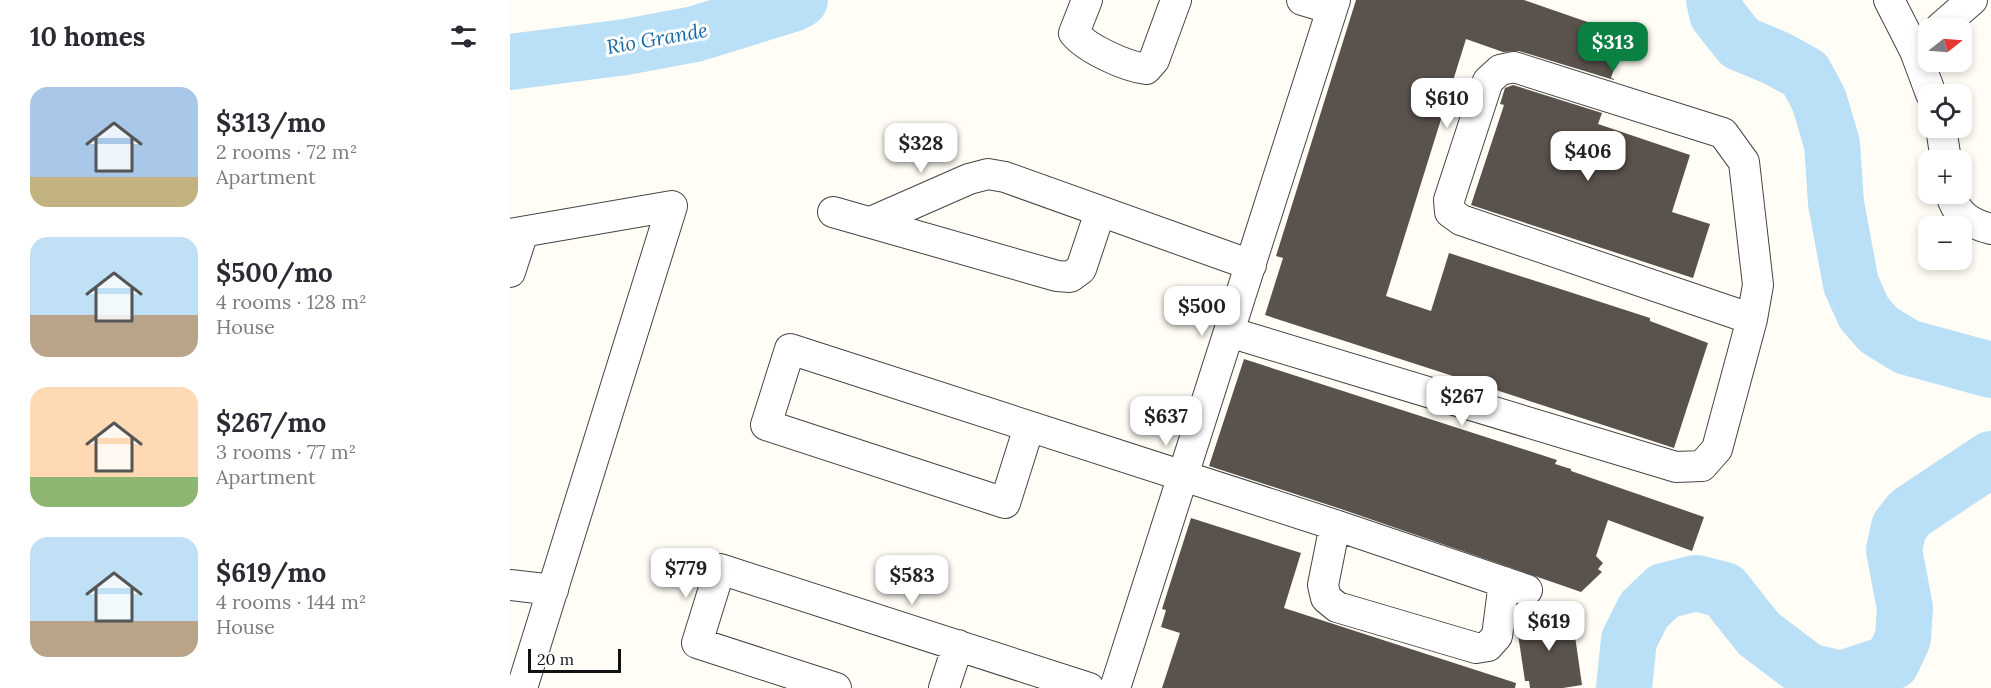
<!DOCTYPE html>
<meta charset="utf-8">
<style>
body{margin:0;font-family:Lora,serif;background:#f2f2f3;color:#2b2b33;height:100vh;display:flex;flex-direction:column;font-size:22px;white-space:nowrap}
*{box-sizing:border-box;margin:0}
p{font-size:20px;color:#7c7c81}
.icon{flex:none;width:33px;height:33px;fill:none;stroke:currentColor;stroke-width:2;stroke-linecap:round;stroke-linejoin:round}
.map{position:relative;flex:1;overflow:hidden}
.drawer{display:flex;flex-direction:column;background:#fff;width:510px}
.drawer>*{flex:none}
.needle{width:39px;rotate:73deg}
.controls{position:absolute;left:1408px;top:18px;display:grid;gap:12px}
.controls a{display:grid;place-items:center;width:54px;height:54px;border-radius:12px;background:#fff;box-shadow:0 3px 9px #0003;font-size:30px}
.scale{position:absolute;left:18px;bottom:15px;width:93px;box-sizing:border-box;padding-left:6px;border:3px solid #111;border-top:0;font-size:16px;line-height:21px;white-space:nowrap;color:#111;-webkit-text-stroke:4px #fff;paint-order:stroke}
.price{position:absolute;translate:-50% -51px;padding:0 14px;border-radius:12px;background:#fff;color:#222;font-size:20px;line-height:39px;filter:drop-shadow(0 2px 3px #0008)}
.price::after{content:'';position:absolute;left:50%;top:36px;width:18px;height:14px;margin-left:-9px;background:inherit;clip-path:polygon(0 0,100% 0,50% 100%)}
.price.selected{background:#0b8043;color:#fff}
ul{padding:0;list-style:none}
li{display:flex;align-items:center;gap:18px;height:150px;padding:0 30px}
li span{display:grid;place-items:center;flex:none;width:168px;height:120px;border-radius:18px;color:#555}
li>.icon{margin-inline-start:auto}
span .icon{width:72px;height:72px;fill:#fffc;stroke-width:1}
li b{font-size:26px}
h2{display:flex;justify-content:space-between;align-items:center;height:72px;padding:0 30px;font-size:26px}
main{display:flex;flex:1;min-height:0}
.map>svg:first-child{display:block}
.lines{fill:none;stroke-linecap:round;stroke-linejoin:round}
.river{stroke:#b9e0f7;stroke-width:56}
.building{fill:#5a524d}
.minor-casing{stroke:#444;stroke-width:32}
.minor{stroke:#fff;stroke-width:30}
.labels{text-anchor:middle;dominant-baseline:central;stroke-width:6;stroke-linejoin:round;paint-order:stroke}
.water-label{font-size:20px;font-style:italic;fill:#1768a6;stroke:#fff}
</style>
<main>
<section class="drawer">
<h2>10 homes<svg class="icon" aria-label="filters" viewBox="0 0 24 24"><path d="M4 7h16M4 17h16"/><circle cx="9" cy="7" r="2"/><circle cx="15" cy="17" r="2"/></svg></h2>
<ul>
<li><span style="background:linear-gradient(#a9c7e8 75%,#c2b280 0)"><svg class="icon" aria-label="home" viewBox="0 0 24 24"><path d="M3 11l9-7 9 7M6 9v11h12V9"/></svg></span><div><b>$313/mo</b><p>2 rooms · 72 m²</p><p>Apartment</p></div></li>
<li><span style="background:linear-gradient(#bfe0f5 65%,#b9a48a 0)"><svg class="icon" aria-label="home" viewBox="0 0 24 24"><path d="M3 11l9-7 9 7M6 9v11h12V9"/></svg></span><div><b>$500/mo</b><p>4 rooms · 128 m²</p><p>House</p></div></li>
<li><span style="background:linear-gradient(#ffd9b3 75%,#8fb573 0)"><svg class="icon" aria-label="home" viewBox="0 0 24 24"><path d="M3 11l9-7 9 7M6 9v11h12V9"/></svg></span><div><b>$267/mo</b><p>3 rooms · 77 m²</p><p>Apartment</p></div></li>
<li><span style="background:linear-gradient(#bfe0f5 70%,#b9a48a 0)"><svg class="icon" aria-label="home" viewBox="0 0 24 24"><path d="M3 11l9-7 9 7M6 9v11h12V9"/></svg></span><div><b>$619/mo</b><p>4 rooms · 144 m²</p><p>House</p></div></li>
</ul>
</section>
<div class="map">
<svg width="1481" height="688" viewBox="0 0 1481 688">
<rect width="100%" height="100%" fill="#fffdf5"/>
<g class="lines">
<path class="river" d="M 1204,0 L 1207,14 L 1230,43 L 1268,59 L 1295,74 L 1309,100 L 1322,144 L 1326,203 L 1341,284 L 1354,313 L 1369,330 L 1397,347 L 1481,370
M 0,62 L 116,47 L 185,34 L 282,4 L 290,0
M 1114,688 L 1119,640 L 1134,610 L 1154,591 L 1186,583 L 1214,590 L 1249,634 L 1298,671 L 1331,679 L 1382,662 L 1393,638 L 1395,608 L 1384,550 L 1389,527 L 1400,513 L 1481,459"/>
</g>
<path class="building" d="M 846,0 L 1014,0 L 1115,35 L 1101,78 L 1104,79 L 1104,80 L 1009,51 L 993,52 L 956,39 L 876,296 L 921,311 L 939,253 L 1140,318 L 1140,321 L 1198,343 L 1164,448 L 755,315 L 773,258 L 766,256 Z
M 1003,85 L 1092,113 L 1088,124 L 1180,155 L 1162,212 L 1200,224 L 1183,278 L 961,205 L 994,105 L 990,104 L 995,88 Z
M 734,359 L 1047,460 L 1045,464 L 1061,469 L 1061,471 L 1194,517 L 1182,551 L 1098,520 L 1086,556 L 1093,563 L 1088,569 L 1092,572 L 1071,592 L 831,509 L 699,466 Z
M 681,518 L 791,553 L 774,608 L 1006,683 L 1005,688 L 652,688 L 670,633 L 651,627 L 656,610 L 652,609 Z
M 1062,615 L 1072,685 L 1053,688 L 1020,688 L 1019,681 L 1015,681 L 1006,621 Z"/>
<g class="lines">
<g class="minor-casing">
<path id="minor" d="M 577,0 L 564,33 C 577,49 615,66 636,69 L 644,60 L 666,0
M 792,0 L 822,9
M 1379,0 L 1405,51 L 1421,94
M 1430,28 L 1462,0
M 1431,128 L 1436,160
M 1441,194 C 1446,215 1461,224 1481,229
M 323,212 L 547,276 L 560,277 L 571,269 L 590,212
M 361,222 L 459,179 L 478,174 L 495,177 L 741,265
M 0,234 L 162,206 L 12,688
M 0,272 L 13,232
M 719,332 L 1166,467 L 1192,466 L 1207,449 L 1242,319 L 1248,285 L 1234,162 L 1213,133 L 1004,67 L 990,70 L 978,81 L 939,200 L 940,212 L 951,220 L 1242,319
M 519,427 L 495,503 L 256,425 L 280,349 L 825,525 L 1017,590
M 825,525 L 813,585 L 816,598 L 827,607 L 966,648 L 978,646 L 987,636 L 994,582
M 0,585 L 43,590
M 326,688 L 187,643 L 210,569 L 579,688
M 434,688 L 448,645
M 605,688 L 825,0"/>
</g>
<use href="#minor" class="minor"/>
</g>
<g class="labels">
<g class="water-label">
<text transform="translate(147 38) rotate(-10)">Rio Grande</text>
</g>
</g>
</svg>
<div class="controls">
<a><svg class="needle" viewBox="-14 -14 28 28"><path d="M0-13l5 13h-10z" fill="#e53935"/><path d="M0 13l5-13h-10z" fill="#7c7c81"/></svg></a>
<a><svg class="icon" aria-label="locate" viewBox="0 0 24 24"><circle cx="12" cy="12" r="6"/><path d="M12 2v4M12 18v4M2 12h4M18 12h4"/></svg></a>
<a>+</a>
<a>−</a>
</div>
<div class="scale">20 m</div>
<b class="price selected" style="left:1103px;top:73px">$313</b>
<b class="price" style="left:937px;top:129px">$610</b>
<b class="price" style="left:411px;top:174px">$328</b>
<b class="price" style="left:1078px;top:182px">$406</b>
<b class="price" style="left:692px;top:337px">$500</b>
<b class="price" style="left:952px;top:427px">$267</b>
<b class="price" style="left:656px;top:447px">$637</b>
<b class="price" style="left:176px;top:599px">$779</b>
<b class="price" style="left:402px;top:606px">$583</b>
<b class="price" style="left:1039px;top:652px">$619</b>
</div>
</main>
